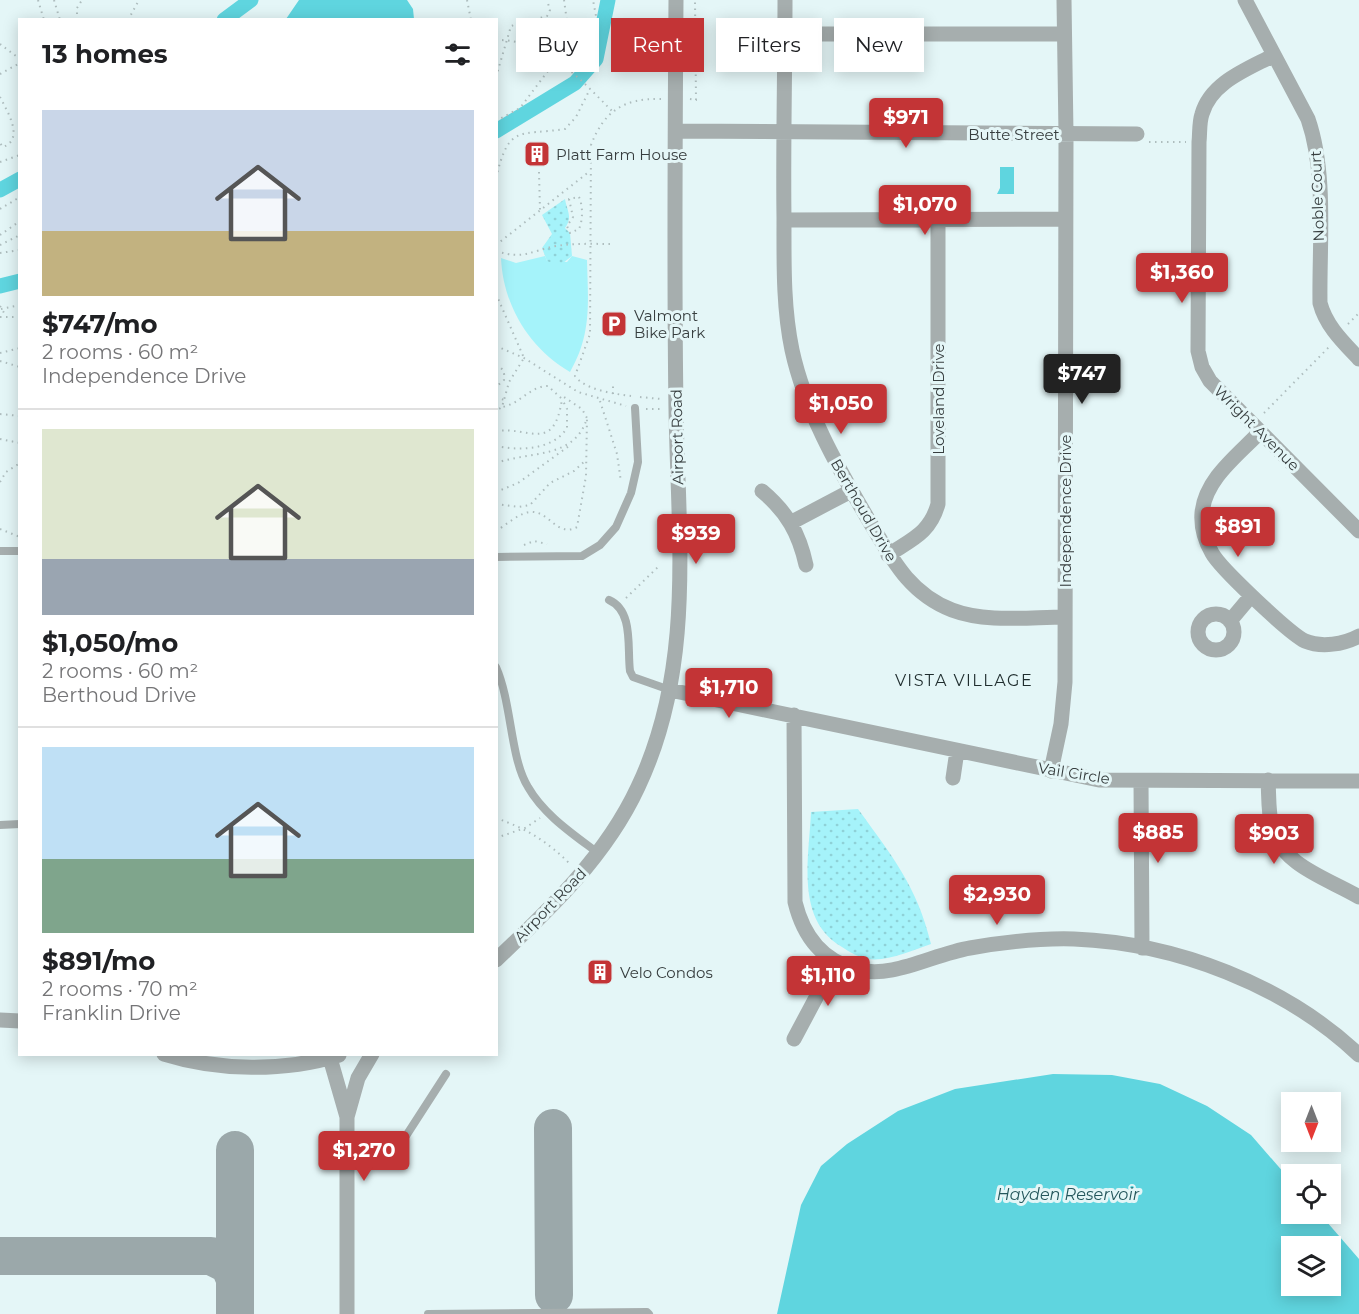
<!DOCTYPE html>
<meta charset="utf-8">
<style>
body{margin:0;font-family:Montserrat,sans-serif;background:#f6f6f6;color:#202124;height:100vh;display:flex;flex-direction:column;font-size:22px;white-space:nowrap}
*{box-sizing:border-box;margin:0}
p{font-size:20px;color:#757577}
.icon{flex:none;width:33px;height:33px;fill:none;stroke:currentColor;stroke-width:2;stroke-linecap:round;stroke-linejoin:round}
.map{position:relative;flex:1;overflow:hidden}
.panel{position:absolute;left:18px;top:18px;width:480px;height:1038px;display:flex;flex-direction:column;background:#fff;border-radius:0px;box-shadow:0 3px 15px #0003}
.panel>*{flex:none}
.hud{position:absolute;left:516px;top:18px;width:570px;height:54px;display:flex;gap:12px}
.needle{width:39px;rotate:180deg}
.controls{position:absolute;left:1281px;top:1092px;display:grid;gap:12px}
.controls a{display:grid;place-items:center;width:60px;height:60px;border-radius:0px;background:#fff;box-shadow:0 3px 15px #0003;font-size:30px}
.price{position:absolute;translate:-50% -51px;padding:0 14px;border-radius:6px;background:#c33436;color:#fff;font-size:20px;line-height:39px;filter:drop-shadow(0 2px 3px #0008)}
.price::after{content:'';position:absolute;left:50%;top:36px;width:18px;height:14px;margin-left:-9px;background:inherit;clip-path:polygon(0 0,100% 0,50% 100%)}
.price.active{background:#222;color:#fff}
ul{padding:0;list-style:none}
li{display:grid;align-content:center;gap:12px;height:318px;padding:0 24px}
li+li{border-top:2px solid #e0e0e0}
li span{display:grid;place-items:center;height:186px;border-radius:0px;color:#555}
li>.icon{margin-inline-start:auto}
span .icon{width:108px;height:108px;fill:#fffc;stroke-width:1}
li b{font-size:26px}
h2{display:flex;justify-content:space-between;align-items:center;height:72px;padding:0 24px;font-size:26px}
.pill{padding:0 21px;border-radius:0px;background:#fff;box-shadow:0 3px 15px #0003;font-size:21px;line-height:54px}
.pill.active{background:#c33436;color:#fff}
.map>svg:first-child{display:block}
.grass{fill:#a5f3fa}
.park{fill:url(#park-dots)}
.water{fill:#5fd5df;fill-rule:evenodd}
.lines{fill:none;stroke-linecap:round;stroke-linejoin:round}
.canal{stroke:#5fd5df;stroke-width:15}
.taxiway{stroke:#9ba8aa;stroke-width:38}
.path{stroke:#aebdbe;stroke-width:2;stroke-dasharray:1.5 4.5;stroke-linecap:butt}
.service{stroke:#a6aeae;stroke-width:8}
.minor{stroke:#a6aeae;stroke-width:15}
.labels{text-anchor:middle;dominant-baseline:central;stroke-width:6;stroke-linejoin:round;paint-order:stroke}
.street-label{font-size:15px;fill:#373e3f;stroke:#e4f6f7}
.poi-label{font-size:15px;fill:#373e3f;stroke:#e4f6f7;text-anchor:start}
.neighbourhood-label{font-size:16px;letter-spacing:1.5px;fill:#1f2d2e;stroke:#e4f6f7}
.water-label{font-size:16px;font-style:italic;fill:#23565b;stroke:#e4f6f7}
</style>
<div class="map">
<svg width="1359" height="1314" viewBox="0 0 1359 1314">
<defs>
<pattern id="park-dots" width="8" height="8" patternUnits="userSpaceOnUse" patternTransform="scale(1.5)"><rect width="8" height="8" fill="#a5f3fa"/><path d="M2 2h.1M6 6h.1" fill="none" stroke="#8fd1d7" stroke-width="1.8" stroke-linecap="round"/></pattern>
</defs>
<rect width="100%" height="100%" fill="#e4f6f7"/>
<path class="grass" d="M 545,256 L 547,261 L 567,262 L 572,256 L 587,260 C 588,302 592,334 570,372 C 529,348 503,305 501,258 L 516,263 Z"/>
<path class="park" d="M 565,199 C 567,211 573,217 565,228 L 570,233 L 572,256 L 559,266 L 547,261 L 542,248 L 552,234 L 542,215 Z
M 858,809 C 892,856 917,886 931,944 C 913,950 887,962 868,959 C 859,957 849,952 842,947 C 795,920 809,858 811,812 Z"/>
<path class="water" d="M 299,0 L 407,0 L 413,9 L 414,19 L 286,19 Z
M 1000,167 L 1014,167 L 1014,194 L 997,194 L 1000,188 Z
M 1053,1074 L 1112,1075 L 1160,1084 L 1207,1106 L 1251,1135 L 1291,1181 L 1292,1214 L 1320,1214 L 1359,1259 L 1359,1314 L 777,1314 L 801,1205 L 821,1166 L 847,1144 L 898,1111 L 955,1089 ZM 1292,1246 L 1330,1246 L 1330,1286 L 1292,1286 Z"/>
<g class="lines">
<path class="canal" d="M 224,20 L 251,0
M 496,131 L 575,83 L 596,59 L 608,0
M 0,190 L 20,179
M 0,286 L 20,281"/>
<path class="taxiway" d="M 553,1128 L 554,1295
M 235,1150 L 235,1314
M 0,1256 L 211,1256 L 229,1265 L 235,1279"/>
<path class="path" d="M 38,0 L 44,20
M 54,0 L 60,20
M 467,0 L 471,20
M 564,0 L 571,50
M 77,20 L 77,8 L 82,0
M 128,20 L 139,0
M 496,40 C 545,39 580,79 612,111
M 0,44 L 20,59
M 0,74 L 20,63
M 496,77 L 511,26 L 547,16 L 550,10 L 547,0
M 20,94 L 20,107
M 0,97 C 7,111 25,139 3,147 L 0,143
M 690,99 L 696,100 L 695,0
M 496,121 L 520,108 L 557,59 L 571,50 L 585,48 L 593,42 L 596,16 L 593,0
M 1149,142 L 1186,142
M 0,162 L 20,155
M 539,172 L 540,210
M 496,178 C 509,124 518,136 565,129 L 576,117 L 590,89
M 579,197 C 583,206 583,220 579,229 L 570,233 L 567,226 L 573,217 L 569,199 Z
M 0,209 L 20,197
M 0,235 L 20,221
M 0,245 L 20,235
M 496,245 L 590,171
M 496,251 C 524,260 530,251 556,246 C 575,243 595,244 614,244
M 0,253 L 20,250
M 496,294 L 524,358 L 509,382 L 502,407 L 496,411
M 0,306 L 6,316
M 1,309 L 20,305
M 0,317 L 20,317
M 1348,324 L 1359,313
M 496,346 L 524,358 L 578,392 L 626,406
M 0,353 L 20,348
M 0,361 L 20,367
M 496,365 C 503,368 505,372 504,380 L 496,387
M 613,394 L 613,386
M 631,396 C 615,394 585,390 575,376 L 590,334 L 591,145 C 604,111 624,98 661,99
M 640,397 L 661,399
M 496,398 L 505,400
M 600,401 L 617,454 L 621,482
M 646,409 L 661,409
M 1264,413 L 1329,347
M 0,414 L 20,416
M 496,431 C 529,426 554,454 562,399 L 548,386 C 530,386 520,404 502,407
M 0,439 L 20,443
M 496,446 C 520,451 553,450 567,428 L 567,409 L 563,401
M 496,463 C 531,451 575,459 587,418 L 582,409 L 561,395
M 0,482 L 6,472 L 20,463
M 496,492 L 518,483 L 569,446
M 496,504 L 519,507 L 530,505 L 550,483 L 574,471 L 585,461
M 0,529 L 20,537
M 496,531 C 506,525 519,513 530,512 C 549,510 557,538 577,527 L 586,476 L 587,418
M 524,545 L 534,541 L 547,544
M 626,598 L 660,565
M 496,818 C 527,829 547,841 570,864
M 496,838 L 525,828 L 540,818"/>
<path class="service" d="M 0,551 L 20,551
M 496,557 L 582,556 L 600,545 L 616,527 L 631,493 L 638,462 L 635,408
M 609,600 C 634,611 627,648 630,671 L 633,677 L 670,690
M 496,667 C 512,703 510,758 528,787 C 544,815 573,834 598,853
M 0,825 L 20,824
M 347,1137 L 396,1145 L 404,1139 L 446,1074
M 428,1314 L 647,1312 L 649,1314"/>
<path class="minor" d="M 785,0 C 785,73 783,146 784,218 C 784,262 783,307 792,350 C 805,410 837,466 868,519 C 891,557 908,593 952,610 C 986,623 1029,617 1065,617
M 1245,0 L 1308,119 C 1327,174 1319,245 1320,303 C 1326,326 1343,342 1359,359
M 785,34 L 1064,34
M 1274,55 C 1248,69 1211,82 1202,114 C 1199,123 1200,133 1199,142 L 1198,351 L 1202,367 L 1210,381 L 1359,531
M 676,131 L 1137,134
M 784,220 L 1065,219
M 1260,432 C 1238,455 1205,479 1202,513 C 1201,526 1205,541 1212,553 C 1220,568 1289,633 1305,641 C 1322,648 1344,644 1359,636
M 762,491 C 787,512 799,533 806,565
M 792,522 L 851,491
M 888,555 C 912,539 930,533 938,504 L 938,220
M1198 632a18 18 0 1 1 36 0a18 18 0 1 1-36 0Z
M 1230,621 L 1251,596
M 670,690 L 1099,780 L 1359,781
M 794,715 L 795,902 C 803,935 821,960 855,969 C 892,980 933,954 970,948 C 1004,942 1039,938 1074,939 C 1176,943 1285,985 1359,1055
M 1051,771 L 1061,724 L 1065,682 L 1066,134 L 1064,0
M 953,778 L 957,751
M 1268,780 C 1269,795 1268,812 1272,827 C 1282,866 1327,878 1359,897
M 1141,781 L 1142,948
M 496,960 C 551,908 606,856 638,787 C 695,667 678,537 676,409 C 674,273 675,136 676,0
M 0,1020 L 20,1021
M 794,1039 L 835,962
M 164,1054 C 218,1071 285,1072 339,1055
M 330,1058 L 347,1117 L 347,1314
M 347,1117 L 358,1078 L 372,1054"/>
</g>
<defs>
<g id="building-square" transform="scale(1.35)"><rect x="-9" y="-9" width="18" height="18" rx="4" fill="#c33436" stroke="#e4f6f7"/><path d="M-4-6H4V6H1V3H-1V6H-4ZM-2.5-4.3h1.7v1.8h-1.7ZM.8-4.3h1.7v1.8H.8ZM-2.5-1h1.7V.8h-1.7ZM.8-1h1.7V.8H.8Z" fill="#fff"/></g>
<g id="parking-square" transform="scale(1.35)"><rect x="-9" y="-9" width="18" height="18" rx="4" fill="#c33436" stroke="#e4f6f7"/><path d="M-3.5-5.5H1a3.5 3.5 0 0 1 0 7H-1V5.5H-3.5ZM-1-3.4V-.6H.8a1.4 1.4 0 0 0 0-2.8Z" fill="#fff"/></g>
</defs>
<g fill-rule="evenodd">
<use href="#building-square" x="537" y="154"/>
<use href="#parking-square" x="614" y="324"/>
<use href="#building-square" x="600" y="972"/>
</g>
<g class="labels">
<g class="street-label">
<text x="1014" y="134">Butte Street</text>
<text transform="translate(1317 196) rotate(-92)">Noble Court</text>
<text transform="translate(938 399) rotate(-90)">Loveland Drive</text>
<text transform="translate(1257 428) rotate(45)">Wright Avenue</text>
<text transform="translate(677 437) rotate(-91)">Airport Road</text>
<text transform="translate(864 510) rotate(60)">Berthoud Drive</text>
<text transform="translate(1065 511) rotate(-90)">Independence Drive</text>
<text transform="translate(1074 773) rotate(9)">Vail Circle</text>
<text transform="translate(550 905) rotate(-46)">Airport Road</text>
</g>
<g class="poi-label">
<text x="556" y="154">Platt Farm House</text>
<text x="634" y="315">Valmont<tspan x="634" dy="17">Bike Park</tspan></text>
<text x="620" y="972">Velo Condos</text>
</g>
<g class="neighbourhood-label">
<text x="964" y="680">VISTA VILLAGE</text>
</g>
<g class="water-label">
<text x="1068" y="1194">Hayden Reservoir</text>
</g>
</g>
</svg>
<div class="controls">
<a><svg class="needle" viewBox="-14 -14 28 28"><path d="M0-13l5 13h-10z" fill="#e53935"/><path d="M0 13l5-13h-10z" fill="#757577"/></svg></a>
<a><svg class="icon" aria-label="locate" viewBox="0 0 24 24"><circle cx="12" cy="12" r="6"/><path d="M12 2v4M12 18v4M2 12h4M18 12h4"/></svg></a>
<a><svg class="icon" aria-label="layers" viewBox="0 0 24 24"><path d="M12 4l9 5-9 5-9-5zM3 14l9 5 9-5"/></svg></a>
</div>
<b class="price" style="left:906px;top:149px">$971</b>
<b class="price" style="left:925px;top:236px">$1,070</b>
<b class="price" style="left:1182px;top:304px">$1,360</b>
<b class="price active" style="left:1082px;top:405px">$747</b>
<b class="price" style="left:841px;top:435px">$1,050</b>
<b class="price" style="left:1238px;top:558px">$891</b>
<b class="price" style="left:696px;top:565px">$939</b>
<b class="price" style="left:729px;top:719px">$1,710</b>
<b class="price" style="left:1158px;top:864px">$885</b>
<b class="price" style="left:1274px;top:865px">$903</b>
<b class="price" style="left:997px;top:926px">$2,930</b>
<b class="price" style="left:828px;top:1007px">$1,110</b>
<b class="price" style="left:364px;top:1182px">$1,270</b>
<div class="hud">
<a class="pill">Buy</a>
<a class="pill active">Rent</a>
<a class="pill">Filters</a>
<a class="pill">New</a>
</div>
<section class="panel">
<h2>13 homes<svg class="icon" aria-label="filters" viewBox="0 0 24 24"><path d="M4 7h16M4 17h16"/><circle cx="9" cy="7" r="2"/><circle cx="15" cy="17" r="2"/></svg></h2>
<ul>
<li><span style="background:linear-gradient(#c9d6e8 65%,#c2b280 0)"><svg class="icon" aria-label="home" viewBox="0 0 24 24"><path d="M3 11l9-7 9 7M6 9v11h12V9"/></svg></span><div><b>$747/mo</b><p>2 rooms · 60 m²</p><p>Independence Drive</p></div></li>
<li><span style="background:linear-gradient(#dfe7d0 70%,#9aa5b1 0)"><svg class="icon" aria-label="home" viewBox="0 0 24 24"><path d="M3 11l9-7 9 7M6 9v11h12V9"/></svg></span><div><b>$1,050/mo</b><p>2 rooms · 60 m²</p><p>Berthoud Drive</p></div></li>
<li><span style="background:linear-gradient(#bfe0f5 60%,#7fa58c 0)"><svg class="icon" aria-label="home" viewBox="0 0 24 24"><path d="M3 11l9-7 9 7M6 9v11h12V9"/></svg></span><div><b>$891/mo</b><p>2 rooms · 70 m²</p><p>Franklin Drive</p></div></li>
</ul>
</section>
</div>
